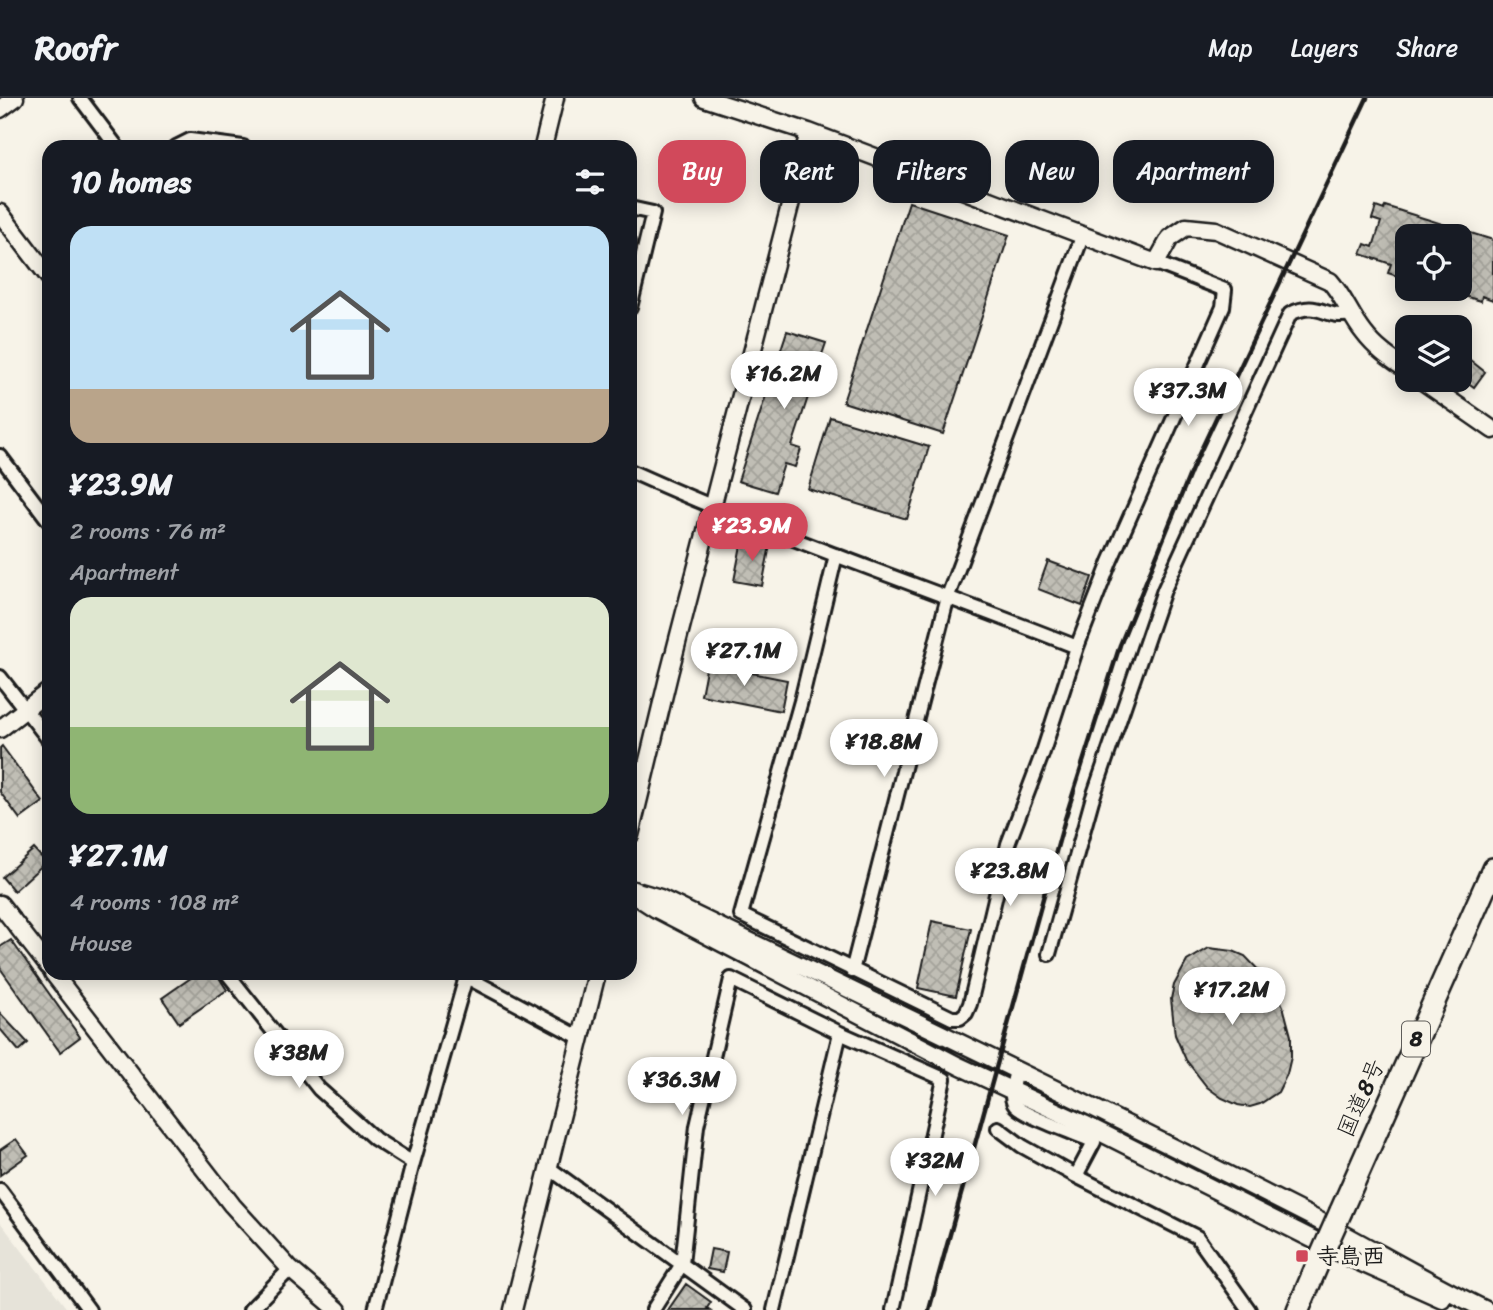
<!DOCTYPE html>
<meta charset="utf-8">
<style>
body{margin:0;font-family:Sriracha,"Klee One",sans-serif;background:#242831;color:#f1f3f6;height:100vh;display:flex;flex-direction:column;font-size:26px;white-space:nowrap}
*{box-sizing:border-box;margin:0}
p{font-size:23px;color:#9ea1a6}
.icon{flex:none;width:38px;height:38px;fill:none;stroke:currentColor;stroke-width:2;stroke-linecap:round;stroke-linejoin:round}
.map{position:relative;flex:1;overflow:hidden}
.details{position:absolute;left:42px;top:42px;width:595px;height:840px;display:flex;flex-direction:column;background:#171b24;border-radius:21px;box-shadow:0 4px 18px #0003}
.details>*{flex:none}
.banner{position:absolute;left:658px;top:42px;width:665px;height:63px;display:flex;gap:14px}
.controls{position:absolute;left:1395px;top:126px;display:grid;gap:14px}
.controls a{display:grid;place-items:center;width:77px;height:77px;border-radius:14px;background:#171b24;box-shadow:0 4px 18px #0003;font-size:35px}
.price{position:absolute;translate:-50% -60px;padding:0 16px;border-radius:24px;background:#fff;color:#222;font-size:23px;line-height:46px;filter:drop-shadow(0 2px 4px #0008)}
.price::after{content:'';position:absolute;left:50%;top:42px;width:21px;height:16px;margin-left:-10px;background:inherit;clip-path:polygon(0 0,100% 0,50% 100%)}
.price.current{background:#d1495b;color:#fff}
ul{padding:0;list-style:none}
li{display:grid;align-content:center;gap:14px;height:371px;padding:0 28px}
li span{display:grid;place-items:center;height:217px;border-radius:21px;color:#555}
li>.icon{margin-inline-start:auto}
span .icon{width:126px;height:126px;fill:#fffc;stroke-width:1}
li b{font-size:30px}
h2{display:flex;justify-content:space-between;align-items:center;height:84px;padding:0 28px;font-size:30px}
.pill{padding:0 24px;border-radius:21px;background:#171b24;box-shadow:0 4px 18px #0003;font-size:24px;line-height:63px}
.pill.current{background:#d1495b;color:#fff}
header{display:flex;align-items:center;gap:42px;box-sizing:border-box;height:98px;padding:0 35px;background:#171b24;border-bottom:2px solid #363941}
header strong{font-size:33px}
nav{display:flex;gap:38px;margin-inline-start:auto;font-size:24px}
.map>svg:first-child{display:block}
.built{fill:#e6e3d9}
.building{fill:url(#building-cross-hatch);stroke:#1c1c1c;stroke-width:2}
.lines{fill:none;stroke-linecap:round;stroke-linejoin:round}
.street-casing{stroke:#1c1c1c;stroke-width:18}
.secondary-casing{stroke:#1c1c1c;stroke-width:21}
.highway-casing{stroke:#1c1c1c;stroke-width:26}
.street{stroke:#f7f3e8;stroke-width:12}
.secondary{stroke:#f7f3e8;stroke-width:16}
.highway{stroke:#f7f3e8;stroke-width:21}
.rail{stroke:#1c1c1c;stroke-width:4.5}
.highway-bridge-casing{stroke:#1c1c1c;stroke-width:26;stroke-linecap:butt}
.highway-bridge{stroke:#f7f3e8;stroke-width:21}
.poi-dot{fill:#d1495b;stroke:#f7f3e8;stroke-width:2.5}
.labels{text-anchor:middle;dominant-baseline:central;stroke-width:7;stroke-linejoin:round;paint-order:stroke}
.shield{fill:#f7f3e8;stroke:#5e5c59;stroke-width:2}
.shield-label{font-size:21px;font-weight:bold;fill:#1c1c1c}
.street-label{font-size:23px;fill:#1c1c1c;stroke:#f7f3e8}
.poi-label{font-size:23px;font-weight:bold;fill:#1c1c1c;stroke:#f7f3e8;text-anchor:start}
</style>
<header>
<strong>Roofr</strong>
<nav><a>Map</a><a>Layers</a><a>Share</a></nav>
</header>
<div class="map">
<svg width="1493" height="1212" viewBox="0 0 1493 1212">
<defs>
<pattern id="building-cross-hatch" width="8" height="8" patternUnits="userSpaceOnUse" patternTransform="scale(1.75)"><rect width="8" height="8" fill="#c0beb5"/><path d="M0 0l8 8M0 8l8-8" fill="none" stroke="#a4a39b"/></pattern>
</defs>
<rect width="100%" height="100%" fill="#f7f3e8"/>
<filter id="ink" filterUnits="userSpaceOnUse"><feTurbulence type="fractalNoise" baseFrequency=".0143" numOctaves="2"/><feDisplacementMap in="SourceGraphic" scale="14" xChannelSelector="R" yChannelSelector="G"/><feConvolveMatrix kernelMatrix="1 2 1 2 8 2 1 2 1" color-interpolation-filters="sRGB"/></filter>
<g filter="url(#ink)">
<path class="built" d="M 0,1124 L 68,1212 L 0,1212 Z"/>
<path class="building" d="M 909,104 L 1009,137 L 943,336 L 843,304 Z
M 1385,108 L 1493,142 L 1493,202 L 1482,198 L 1481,203 L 1440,191 L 1460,191 L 1460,138 L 1407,138 L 1407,181 L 1388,175 L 1391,166 L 1361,156 L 1365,146 L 1373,149 L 1381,124 L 1372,121 L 1376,109 L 1384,112 Z
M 787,233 L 826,245 L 817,271 L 827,274 L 820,296 L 810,293 L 792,348 L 801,351 L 795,369 L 784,366 L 775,394 L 738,383 Z
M 1460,254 L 1485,274 L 1474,289 L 1464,282 L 1456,292 L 1449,286 L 1452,282 L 1460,282 Z
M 830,319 L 929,349 L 907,421 L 808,391 Z
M 742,442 L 770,447 L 762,488 L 734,483 Z
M 1048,463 L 1092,479 L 1082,508 L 1038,491 Z
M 707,566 L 787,582 L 781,613 L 701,597 Z
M 2,648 L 43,704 L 20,721 L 0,694 L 0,650 Z
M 34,751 L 46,764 L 14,793 L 2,779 Z
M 932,823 L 971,831 L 956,898 L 918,890 Z
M 11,842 L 80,939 L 60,954 L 0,870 L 0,849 Z
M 1209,850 L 1233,853 L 1245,858 L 1272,886 L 1283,908 L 1291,938 L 1291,959 L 1287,976 L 1278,994 L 1260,1006 L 1250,1009 L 1238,1007 L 1222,1000 L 1207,989 L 1186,962 L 1175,937 L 1171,901 L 1174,887 L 1187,863 Z
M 198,875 L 216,875 L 227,892 L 179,925 L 162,900 Z
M 0,915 L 28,945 L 19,953 L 0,931 Z
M 16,1041 L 28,1057 L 0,1077 L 0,1052 Z
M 711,1151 L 727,1154 L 723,1174 L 707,1171 Z
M 686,1186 L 711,1204 L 707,1210 L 710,1212 L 668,1212 Z"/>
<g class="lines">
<g class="street-casing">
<path id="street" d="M 80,0 L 117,49
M 176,49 L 190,42 L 243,49
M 630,110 L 653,115 L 630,210
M 0,358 L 49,423
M 630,373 C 776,439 928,490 1077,549
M 836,457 L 801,603 L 741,817 L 952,920 L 960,920 L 966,915 L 970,906 L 1008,746 L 1043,654 L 1077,549 L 1110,464 L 1223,209 L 1225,192 L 1156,165
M 0,579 L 49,642
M 1049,856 L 1092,702 L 1164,492 L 1290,216 C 1319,201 1325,222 1351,216
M 852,873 L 948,498 L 1082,139
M 227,875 L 319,991 L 375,1041 L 413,1065
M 459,875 L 581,940
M 1016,972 C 1014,982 1009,996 1014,1006 C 1019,1017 1079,1036 1094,1044 L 1076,1078
M 998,1030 L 1022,1048 L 1076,1078 L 1197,1139 L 1249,1212
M 549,1070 L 745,1212
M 0,1092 L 89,1212
M 250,1212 L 290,1171
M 375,1212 L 413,1065 L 466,879
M 653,1212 L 682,1166 L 697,1028 L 731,881 L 840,935 L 944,981 L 893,1212
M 774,1212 L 840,935"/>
</g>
<g class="secondary-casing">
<path id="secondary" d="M 704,0 L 809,34 L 1156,165 L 1170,140 L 1186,129 L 1216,132 L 1330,183 C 1344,199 1351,219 1364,235 C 1376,251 1391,261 1407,272
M 0,11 L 15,0
M 543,49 L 555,0
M 0,115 L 49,179
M 1421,282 L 1493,332
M 0,631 L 49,593
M 630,737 L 669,576 L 809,34
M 630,791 L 660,800 C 877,905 1094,1008 1308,1117 C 1368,1148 1426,1183 1486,1212
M 636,798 L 656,811 L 959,968 L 1084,1026 L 1348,1159 L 1442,1201
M 0,806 L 49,869
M 53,875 L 232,1107 L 290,1171 L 338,1212
M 513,1212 L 597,875"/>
</g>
<g class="highway-casing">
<path id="highway" d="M 1341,1113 L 1493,771
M 1298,1212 L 1318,1165"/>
</g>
<use href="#street" class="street"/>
<use href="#secondary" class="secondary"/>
<use href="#highway" class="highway"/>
<path class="rail" d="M 929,1212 L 1065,721 L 1120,547 L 1192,371 L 1367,0"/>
<g class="highway-bridge-casing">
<path id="highway-bridge" d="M 1318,1165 L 1341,1113"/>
</g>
<use href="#highway-bridge" class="highway-bridge"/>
</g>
</g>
<rect class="poi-dot" x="1295" y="1151" width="14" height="14" rx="3.5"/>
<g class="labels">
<rect class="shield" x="1402" y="923.5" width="28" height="35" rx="5"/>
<g class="shield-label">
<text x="1416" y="941">8</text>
</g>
<g class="street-label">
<text transform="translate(1361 1000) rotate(-66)">国道8号</text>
</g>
<g class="poi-label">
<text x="1316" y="1158">寺島西</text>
</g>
</g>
</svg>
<div class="controls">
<a><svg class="icon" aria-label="locate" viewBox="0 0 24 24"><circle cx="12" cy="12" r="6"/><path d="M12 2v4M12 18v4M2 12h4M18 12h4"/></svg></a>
<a><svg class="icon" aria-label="layers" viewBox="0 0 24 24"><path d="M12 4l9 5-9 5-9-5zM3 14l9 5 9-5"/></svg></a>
</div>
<b class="price" style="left:784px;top:313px">¥16.2M</b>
<b class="price" style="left:1188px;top:330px">¥37.3M</b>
<b class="price current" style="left:752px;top:465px">¥23.9M</b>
<b class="price" style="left:744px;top:590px">¥27.1M</b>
<b class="price" style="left:884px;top:681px">¥18.8M</b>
<b class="price" style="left:1010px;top:810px">¥23.8M</b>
<b class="price" style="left:1232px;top:929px">¥17.2M</b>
<b class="price" style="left:299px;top:992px">¥38M</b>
<b class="price" style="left:682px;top:1019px">¥36.3M</b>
<b class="price" style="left:935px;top:1100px">¥32M</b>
<div class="banner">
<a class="pill current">Buy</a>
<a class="pill">Rent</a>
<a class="pill">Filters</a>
<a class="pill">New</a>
<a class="pill">Apartment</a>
</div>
<section class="details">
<h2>10 homes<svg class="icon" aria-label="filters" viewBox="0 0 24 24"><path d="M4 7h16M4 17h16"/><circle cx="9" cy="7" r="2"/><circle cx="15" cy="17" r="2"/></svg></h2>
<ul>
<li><span style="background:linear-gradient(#bfe0f5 75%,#b9a48a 0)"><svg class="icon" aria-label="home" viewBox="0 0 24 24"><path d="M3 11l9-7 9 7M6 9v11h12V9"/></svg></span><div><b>¥23.9M</b><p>2 rooms · 76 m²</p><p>Apartment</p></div></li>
<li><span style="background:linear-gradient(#dfe7d0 60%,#8fb573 0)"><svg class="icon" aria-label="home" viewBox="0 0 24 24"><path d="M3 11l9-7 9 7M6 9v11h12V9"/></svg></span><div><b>¥27.1M</b><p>4 rooms · 108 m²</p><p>House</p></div></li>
</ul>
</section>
</div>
